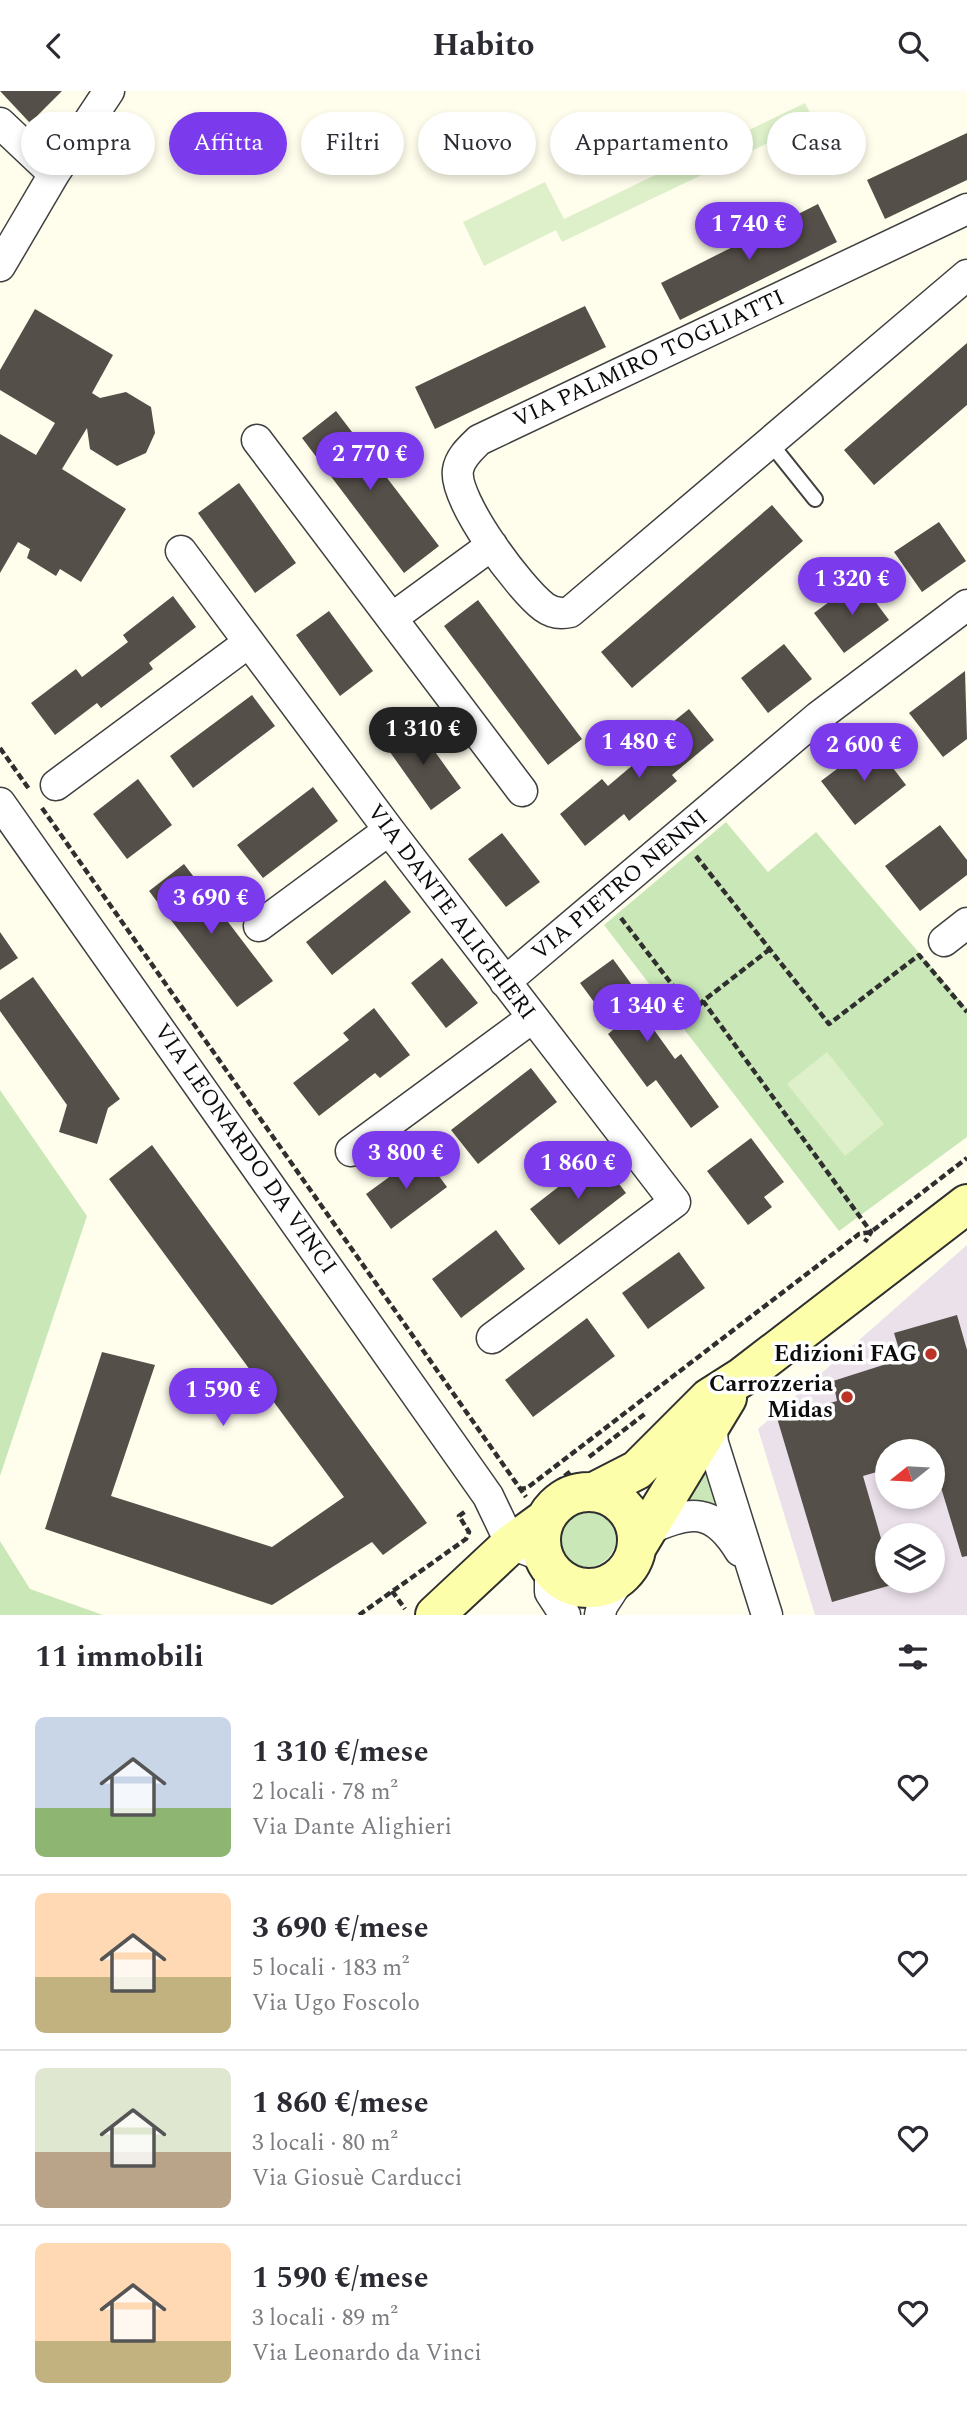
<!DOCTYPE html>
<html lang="it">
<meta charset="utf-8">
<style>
body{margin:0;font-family:Spectral,serif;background:#f7f7f7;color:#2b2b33;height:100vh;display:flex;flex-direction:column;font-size:26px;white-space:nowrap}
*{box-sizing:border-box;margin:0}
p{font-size:23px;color:#7c7c81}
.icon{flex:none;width:38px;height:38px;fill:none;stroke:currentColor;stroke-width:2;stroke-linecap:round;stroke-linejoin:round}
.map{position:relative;height:1524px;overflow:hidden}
.drawer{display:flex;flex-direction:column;background:#fff;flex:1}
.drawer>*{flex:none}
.guide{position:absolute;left:21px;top:21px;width:926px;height:63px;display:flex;gap:14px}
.needle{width:46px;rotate:252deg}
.fabs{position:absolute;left:875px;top:1348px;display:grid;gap:14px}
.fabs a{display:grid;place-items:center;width:70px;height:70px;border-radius:50%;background:#fff;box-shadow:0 4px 10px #0003;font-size:35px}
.price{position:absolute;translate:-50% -60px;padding:0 16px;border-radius:24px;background:#7c3aed;color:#fff;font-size:23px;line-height:46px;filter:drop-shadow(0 2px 4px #0008)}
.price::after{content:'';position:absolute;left:50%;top:42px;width:21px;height:16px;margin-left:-10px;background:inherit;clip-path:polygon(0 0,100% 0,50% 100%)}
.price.active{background:#222;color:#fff}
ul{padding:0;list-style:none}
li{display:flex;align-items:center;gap:21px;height:175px;padding:0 35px}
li+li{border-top:2px solid #e1e1e2}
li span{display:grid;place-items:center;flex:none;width:196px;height:140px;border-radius:10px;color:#555}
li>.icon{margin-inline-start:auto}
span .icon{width:84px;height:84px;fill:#fffc;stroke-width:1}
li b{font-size:30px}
h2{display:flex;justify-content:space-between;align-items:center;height:84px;padding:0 35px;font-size:30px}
.pill{padding:0 24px;border-radius:32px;background:#fff;box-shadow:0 4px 10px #0003;font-size:24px;line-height:63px}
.pill.active{background:#7c3aed;color:#fff}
header{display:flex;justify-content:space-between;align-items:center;height:91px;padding:0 35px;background:#fff;font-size:32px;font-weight:700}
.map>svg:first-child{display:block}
.industrial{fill:#ebe1eb;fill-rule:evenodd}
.green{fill:#cae8b7}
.pitch{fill:#ddf0c9}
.building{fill:#554f49}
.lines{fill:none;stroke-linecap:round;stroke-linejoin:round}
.lane-casing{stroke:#404040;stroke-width:18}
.street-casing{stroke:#404040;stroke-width:33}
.secondary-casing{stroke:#2f2f2f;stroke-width:42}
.path{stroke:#2f2f2f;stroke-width:4.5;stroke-dasharray:7 3.5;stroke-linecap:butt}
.lane{stroke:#fff;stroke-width:14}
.street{stroke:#fff;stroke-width:30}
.secondary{stroke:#fcfea9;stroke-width:38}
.poi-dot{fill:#bb3327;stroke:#fff;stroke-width:2.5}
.labels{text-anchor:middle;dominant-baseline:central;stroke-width:7;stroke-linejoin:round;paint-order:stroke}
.street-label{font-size:23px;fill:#0d0d0d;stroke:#fff}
.poi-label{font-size:23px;font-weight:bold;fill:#0d0d0d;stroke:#fff;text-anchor:end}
</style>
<header><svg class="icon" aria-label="back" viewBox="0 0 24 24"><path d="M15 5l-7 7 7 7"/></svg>Habito<svg class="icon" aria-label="search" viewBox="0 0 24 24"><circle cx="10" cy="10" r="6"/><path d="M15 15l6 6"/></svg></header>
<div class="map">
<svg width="967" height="1524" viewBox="0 0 967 1524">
<rect width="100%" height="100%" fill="#fffeed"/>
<path class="industrial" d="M 967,1154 L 967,1524 L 815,1524 L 758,1338 ZM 887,1360 L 933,1360 L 933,1405 L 887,1405 ZM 887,1444 L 933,1444 L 933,1489 L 887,1489 Z"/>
<path class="green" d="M 726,731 L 768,781 L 816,741 L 967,918 L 967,1046 L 839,1140 L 604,834 Z
M 0,999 L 87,1125 L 0,1385 Z
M 705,1359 L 728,1426 L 674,1414 Z
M558 1447a29 29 0 1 1 58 0a29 29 0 1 1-58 0Z
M 0,1450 L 30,1498 L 103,1524 L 0,1524 Z"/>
<path class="pitch" d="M 805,12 L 814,30 L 562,151 L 556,139 L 484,175 L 463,131 L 545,91 L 564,128 Z
M 827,961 L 884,1033 L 845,1065 L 787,993 Z"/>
<path class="building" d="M 0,0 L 62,0 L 30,32 Z
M 967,42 L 967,89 L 885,128 L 867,89 Z
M 818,113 L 837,151 L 680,229 L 661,192 Z
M 585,215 L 606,256 L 435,338 L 415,296 Z
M 35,218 L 113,264 L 92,302 L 100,307 L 126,301 L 151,316 L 155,342 L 146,362 L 117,375 L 90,358 L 87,337 L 62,378 L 126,418 L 81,491 L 60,478 L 56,485 L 27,467 L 30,458 L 18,451 L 0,482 L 0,343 L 36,364 L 55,332 L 0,299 L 0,279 Z
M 967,252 L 967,314 L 874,394 L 844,359 Z
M 336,320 L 439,455 L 404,482 L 302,347 Z
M 239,392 L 296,472 L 255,502 L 198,422 Z
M 772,414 L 803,450 L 632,597 L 601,561 Z
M 939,431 L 966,470 L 922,501 L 894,461 Z
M 859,489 L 889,529 L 844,562 L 814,522 Z
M 173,505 L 196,536 L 149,572 L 153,578 L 101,617 L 97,612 L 55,644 L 31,612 L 76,578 L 82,586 L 128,551 L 123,544 Z
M 478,509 L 582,648 L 548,674 L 444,535 Z
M 329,520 L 373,580 L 340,605 L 296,544 Z
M 784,553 L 812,588 L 768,622 L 741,587 Z
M 965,580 L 967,648 L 943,666 L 909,622 Z
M 252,604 L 275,635 L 193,697 L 170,665 Z
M 689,618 L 714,649 L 672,684 L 677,690 L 629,730 L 624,723 L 585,755 L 560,723 L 602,688 L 608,695 L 647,662 L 642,656 Z
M 415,633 L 461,697 L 431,719 L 385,654 Z
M 873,651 L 906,694 L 855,734 L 821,690 Z
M 138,688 L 172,734 L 127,768 L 93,723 Z
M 313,696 L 338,730 L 263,787 L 237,754 Z
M 940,734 L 967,769 L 967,784 L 920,820 L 885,775 Z
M 502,742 L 540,791 L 506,816 L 468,768 Z
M 184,773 L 273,890 L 237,916 L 149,800 Z
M 385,789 L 411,821 L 332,884 L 306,851 Z
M 0,841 L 18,867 L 0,879 Z
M 442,867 L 478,912 L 446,937 L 411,892 Z
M 613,868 L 651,920 L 644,925 L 675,968 L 681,963 L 719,1016 L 691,1037 L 656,989 L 647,996 L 608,943 L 614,938 L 580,892 Z
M 33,886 L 120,1008 L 108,1017 L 97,1053 L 59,1041 L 67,1014 L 0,920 L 0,909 Z
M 374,917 L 410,964 L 380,987 L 375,982 L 319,1025 L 293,992 L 349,949 L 343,942 Z
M 531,977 L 557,1011 L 478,1073 L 451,1039 Z
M 751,1047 L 784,1091 L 764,1106 L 772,1116 L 748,1134 L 707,1080 Z
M 152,1054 L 427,1432 L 383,1464 L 372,1451 L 272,1514 L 45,1438 L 102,1261 L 155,1274 L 111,1405 L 272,1456 L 344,1406 L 109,1088 Z
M 422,1062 L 447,1096 L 391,1138 L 366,1103 Z
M 598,1065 L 626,1102 L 559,1154 L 530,1118 Z
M 496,1139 L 525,1178 L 461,1227 L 432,1188 Z
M 679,1161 L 705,1197 L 648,1238 L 622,1202 Z
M 957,1224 L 967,1259 L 967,1465 L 962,1466 L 933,1370 L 933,1360 L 887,1360 L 887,1378 L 863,1385 L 887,1468 L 887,1489 L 893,1489 L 895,1493 L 832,1511 L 777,1327 L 837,1310 L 833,1290 L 902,1268 L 894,1242 Z
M 587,1227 L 615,1265 L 533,1326 L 505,1289 Z"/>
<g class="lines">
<g class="lane-casing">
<path id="lane" d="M 771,353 L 815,408"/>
</g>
<g class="street-casing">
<path id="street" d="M 0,32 L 54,83
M 967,118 L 479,349 C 471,357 460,366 458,379 C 453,409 520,498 544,516 C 552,522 561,523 570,521 L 967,184
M 0,175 L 54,83 L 109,0
M 257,349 L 522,700
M 181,460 L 389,739 L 675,1111 L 492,1247
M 392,527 L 492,454
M 56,694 L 248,552
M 0,712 L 488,1405 L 511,1453 L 543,1465
M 259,835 L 389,739
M 944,850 L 967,832
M 505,891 L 818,626 L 967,514
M 351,1060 L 532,927
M 711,1332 L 713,1352 L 767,1524
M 647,1439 C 691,1419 713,1416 740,1460
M 550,1478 L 550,1501 L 565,1524
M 600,1524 L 602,1515 L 621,1486"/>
</g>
<g class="secondary-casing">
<path id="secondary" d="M 596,1400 L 637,1379 L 709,1307 L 742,1286 L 967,1113
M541 1449a48 48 0 1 1 96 0a48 48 0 1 1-96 0Z
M 638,1454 L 727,1307
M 435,1524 L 511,1453 L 544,1429"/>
</g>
<path class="path" d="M 0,657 L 29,698
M 42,717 L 526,1406
M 696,765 L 829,933 L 919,864 L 967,921
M 621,827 L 693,921 L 703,910
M 770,858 L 703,910 L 871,1141 L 865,1151
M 589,1366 L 646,1322
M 519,1398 L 527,1397 L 859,1143 L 871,1141 L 967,1067
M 548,1398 L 571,1380
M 392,1500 L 405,1518
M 359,1524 L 466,1448 L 469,1441 L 459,1425 L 467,1419"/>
<use href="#lane" class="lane"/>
<use href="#street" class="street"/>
<use href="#secondary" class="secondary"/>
</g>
<g class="poi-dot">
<circle cx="931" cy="1263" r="7"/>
<circle cx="847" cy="1306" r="7"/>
</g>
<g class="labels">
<g class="street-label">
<text transform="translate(649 268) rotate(-25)">VIA PALMIRO TOGLIATTI</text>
<text transform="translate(620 794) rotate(-40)">VIA PIETRO NENNI</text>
<text transform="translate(451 821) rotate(53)">VIA DANTE ALIGHIERI</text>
<text transform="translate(245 1058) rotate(55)">VIA LEONARDO DA VINCI</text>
</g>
<g class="poi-label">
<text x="917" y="1263">Edizioni FAG</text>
<text x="833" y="1293">Carrozzeria<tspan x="833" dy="26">Midas</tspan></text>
</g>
</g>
</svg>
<div class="fabs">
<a><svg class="needle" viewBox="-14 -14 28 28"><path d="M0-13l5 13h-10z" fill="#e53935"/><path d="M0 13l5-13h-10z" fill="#7c7c81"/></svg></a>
<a><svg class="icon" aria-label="layers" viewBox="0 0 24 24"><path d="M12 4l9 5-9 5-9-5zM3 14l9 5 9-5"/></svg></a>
</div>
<b class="price" style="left:749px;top:171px">1 740 €</b>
<b class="price" style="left:370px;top:401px">2 770 €</b>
<b class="price" style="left:852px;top:526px">1 320 €</b>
<b class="price active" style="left:423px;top:676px">1 310 €</b>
<b class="price" style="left:639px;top:689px">1 480 €</b>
<b class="price" style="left:864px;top:692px">2 600 €</b>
<b class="price" style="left:211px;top:845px">3 690 €</b>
<b class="price" style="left:647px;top:953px">1 340 €</b>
<b class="price" style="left:406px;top:1100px">3 800 €</b>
<b class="price" style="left:578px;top:1110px">1 860 €</b>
<b class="price" style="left:223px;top:1337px">1 590 €</b>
<div class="guide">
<a class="pill">Compra</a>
<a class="pill active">Affitta</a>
<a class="pill">Filtri</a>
<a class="pill">Nuovo</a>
<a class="pill">Appartamento</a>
<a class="pill">Casa</a>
</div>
</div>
<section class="drawer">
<h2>11 immobili<svg class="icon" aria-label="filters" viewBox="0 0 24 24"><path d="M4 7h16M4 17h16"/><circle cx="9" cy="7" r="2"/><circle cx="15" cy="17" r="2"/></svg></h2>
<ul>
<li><span style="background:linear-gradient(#c9d6e8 65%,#8fb573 0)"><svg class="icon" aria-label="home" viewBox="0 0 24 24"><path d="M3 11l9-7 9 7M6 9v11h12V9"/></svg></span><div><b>1 310 €/mese</b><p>2 locali · 78 m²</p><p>Via Dante Alighieri</p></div><svg class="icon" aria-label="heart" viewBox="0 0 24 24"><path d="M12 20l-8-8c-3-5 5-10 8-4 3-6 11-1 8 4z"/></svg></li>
<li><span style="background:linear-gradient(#ffd9b3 60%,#c2b280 0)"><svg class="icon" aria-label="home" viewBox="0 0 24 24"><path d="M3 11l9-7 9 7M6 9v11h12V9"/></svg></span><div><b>3 690 €/mese</b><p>5 locali · 183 m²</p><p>Via Ugo Foscolo</p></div><svg class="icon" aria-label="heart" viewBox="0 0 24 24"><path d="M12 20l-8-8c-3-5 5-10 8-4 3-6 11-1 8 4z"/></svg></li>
<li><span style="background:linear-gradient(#dfe7d0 60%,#b9a48a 0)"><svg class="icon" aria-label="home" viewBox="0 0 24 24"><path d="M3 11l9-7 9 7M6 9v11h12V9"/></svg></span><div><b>1 860 €/mese</b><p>3 locali · 80 m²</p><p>Via Giosuè Carducci</p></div><svg class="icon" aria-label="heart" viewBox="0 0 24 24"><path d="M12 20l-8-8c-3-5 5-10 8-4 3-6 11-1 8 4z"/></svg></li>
<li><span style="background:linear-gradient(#ffd9b3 70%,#c2b280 0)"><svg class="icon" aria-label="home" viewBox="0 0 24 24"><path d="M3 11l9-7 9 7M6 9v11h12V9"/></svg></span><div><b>1 590 €/mese</b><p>3 locali · 89 m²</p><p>Via Leonardo da Vinci</p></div><svg class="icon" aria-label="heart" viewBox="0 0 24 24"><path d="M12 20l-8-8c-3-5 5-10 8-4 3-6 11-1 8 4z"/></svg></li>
</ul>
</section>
